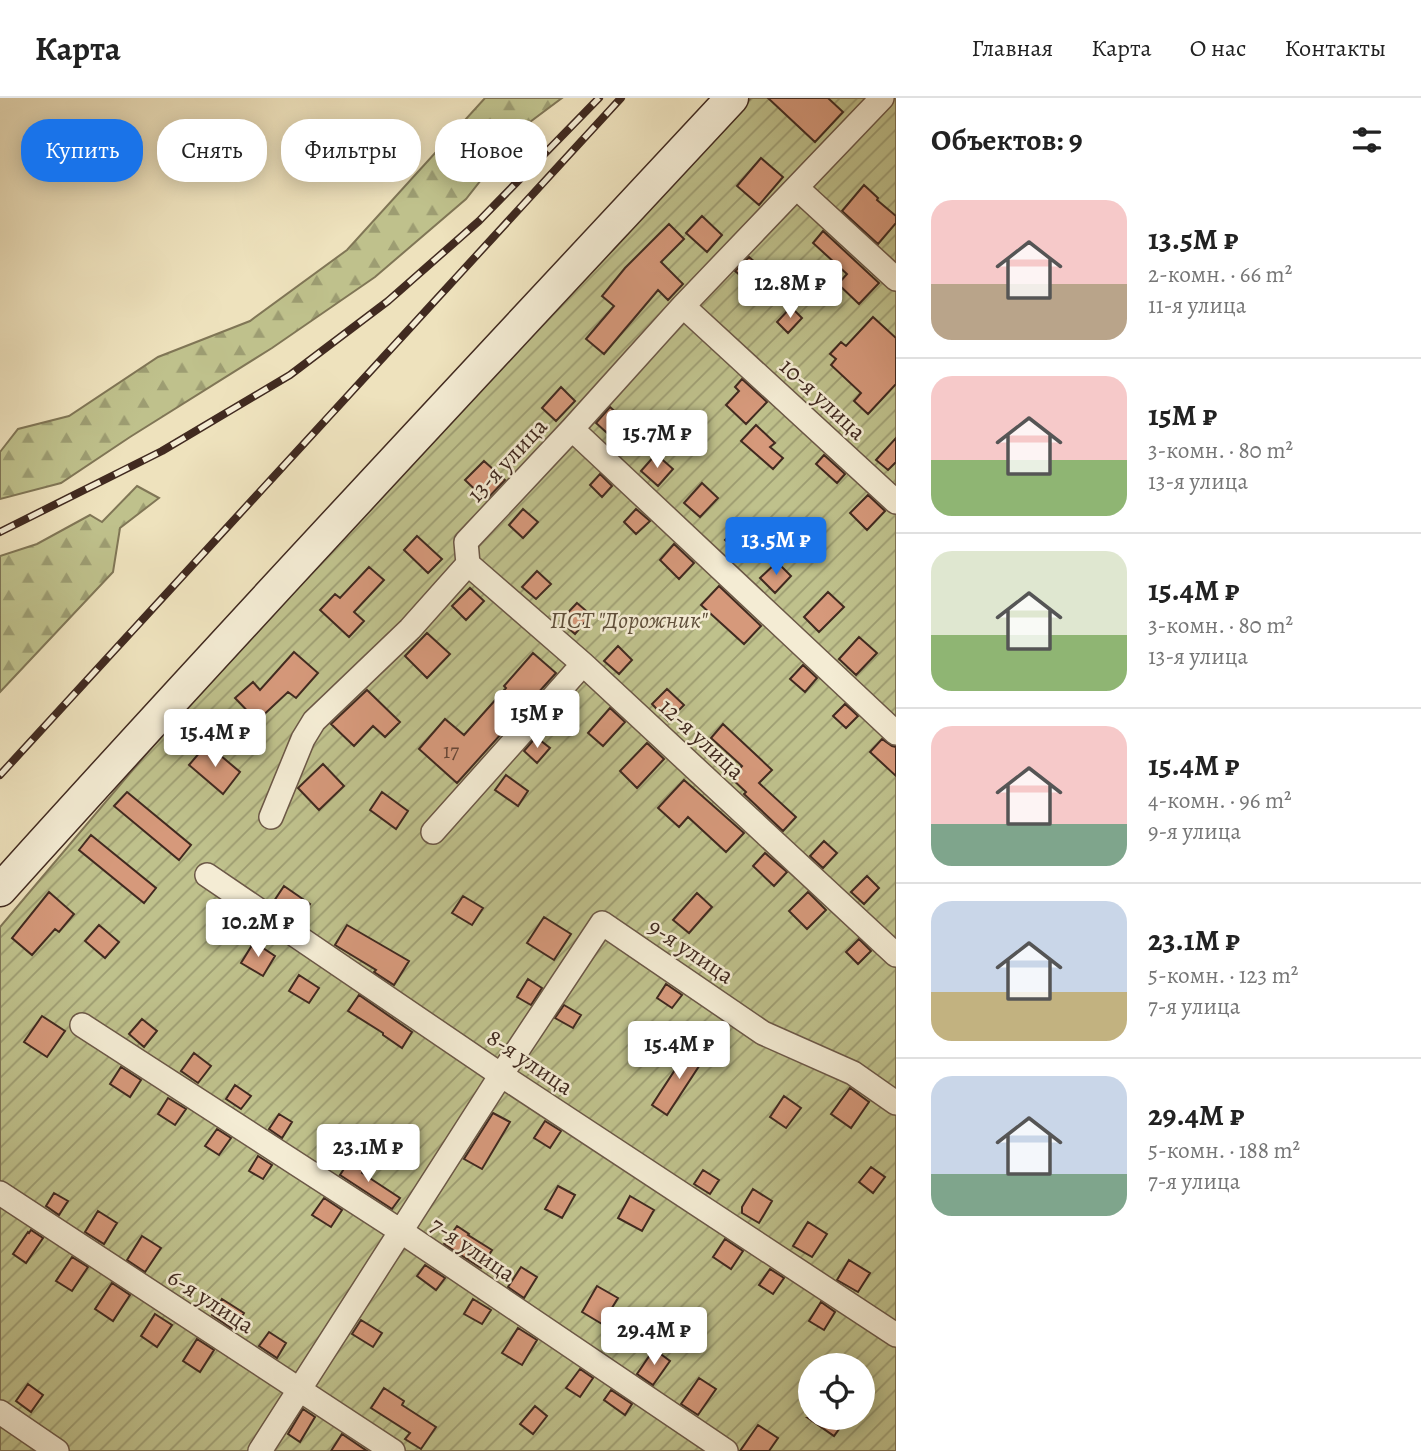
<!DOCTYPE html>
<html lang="ru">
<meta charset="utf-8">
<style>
body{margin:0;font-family:Alegreya,serif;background:#f2f2f2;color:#222;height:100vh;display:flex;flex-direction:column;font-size:26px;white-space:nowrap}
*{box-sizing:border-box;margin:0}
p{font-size:23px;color:#767676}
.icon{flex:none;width:38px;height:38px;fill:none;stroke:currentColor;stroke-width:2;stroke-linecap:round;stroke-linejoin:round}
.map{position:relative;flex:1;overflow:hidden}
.panel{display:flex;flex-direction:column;background:#fff;width:525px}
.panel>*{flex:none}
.guide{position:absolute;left:21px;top:21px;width:665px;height:63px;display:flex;gap:14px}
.tools{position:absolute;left:798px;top:1255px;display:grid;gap:14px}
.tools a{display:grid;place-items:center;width:77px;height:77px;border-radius:50%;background:#fff;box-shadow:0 4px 18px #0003;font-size:35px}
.price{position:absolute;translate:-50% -60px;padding:0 16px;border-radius:7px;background:#fff;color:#222;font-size:23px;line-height:46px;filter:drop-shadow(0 2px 4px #0008)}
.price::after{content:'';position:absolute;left:50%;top:42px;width:21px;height:16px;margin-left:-10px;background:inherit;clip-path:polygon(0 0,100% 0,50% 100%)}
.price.selected{background:#1a73e8;color:#fff}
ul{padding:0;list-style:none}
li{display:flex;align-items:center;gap:21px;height:175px;padding:0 35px}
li+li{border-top:2px solid #e0e0e0}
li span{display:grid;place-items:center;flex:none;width:196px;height:140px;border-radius:21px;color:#555}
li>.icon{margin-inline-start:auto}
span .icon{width:84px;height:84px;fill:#fffc;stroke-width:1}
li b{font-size:30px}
h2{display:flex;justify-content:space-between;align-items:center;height:84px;padding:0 35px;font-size:30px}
.pill{padding:0 24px;border-radius:28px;background:#fff;box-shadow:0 4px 18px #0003;font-size:24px;line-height:63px}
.pill.selected{background:#1a73e8;color:#fff}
header{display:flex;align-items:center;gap:42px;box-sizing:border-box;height:98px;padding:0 35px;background:#fff;border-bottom:2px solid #e0e0e0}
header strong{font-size:33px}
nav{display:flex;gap:38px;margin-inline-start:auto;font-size:24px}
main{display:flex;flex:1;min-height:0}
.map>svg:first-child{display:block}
.forest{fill:url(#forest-firs);stroke:#807656;stroke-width:2}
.garden{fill:url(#garden-furrows);stroke:#807656;stroke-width:2;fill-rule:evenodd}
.building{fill:#d6997b;stroke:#412a20;stroke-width:2}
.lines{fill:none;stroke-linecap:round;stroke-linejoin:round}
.street-casing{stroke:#6c5847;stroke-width:26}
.secondary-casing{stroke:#412a20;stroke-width:35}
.street{stroke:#f4ecd4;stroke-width:23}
.secondary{stroke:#f4ecd4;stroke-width:32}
.rail-casing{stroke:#412a20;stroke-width:8}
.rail{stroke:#f4ecd4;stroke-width:5;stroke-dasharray:16;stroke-linecap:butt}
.labels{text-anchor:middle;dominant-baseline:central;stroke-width:5;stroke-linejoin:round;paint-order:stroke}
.number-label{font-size:21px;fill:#664637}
.street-label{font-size:24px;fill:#412a20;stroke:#f4ecd4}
.park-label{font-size:24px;font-style:italic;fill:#60503b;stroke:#f4ecd4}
</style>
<header>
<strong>Карта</strong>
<nav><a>Главная</a><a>Карта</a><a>О нас</a><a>Контакты</a></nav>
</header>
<main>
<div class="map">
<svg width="896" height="1353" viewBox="0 0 896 1353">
<defs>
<pattern id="forest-firs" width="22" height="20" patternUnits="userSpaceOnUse" patternTransform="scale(1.75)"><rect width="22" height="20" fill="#bfc18c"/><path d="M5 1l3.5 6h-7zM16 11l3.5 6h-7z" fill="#9d9d72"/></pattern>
<pattern id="garden-furrows" width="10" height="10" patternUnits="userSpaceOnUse" patternTransform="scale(1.75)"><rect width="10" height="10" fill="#bfc18c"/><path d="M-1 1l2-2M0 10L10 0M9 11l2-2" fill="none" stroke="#9d9d72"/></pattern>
</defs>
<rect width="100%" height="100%" fill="#eee2bd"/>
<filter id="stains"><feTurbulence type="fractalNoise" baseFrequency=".00286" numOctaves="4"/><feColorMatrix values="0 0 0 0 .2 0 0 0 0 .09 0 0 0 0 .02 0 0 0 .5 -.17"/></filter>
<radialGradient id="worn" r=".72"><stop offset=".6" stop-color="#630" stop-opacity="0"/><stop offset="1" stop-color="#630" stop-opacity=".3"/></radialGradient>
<path class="forest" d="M 485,0 L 562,0 L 522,30 L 466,101 L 375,179 L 272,250 L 130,339 L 61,385 L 0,401 L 0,354 L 18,331 L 69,318 L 158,259 L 250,223 L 347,152 Z
M 137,388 L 159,400 L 120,430 L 113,474 L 0,594 L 0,458 L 37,446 L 90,417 L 102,424 Z"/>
<path class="garden" d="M 751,0 L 896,0 L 896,1353 L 0,1353 L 0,829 L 185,610 ZM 810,1267 L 863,1267 L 863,1320 L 810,1320 Z"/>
<path class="building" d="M 768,0 L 828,0 L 843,14 L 815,44 Z
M 761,60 L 783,79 L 759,107 L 737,88 Z
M 864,87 L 878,100 L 877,102 L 896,118 L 896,125 L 878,146 L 842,113 Z
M 702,118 L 722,137 L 707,154 L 686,135 Z
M 669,126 L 684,141 L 661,164 L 683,186 L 668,202 L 658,192 L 604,256 L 586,241 L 614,208 L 602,198 L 625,170 Z
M 823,133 L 879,185 L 859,206 L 838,186 L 847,176 L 813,145 Z
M 749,159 L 769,176 L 756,191 L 735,173 Z
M 791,209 L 802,220 L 788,235 L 777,224 Z
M 873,219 L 896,240 L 896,286 L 868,316 L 854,303 L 861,295 L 831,267 L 836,261 L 830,256 L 841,244 L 846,248 Z
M 742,281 L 767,304 L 746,326 L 726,307 L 739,293 L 735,289 Z
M 561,289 L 575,303 L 556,323 L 542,310 Z
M 610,309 L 631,328 L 617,344 L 596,325 Z
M 756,327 L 775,345 L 770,349 L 783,360 L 773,371 L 741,343 Z
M 896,340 L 896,364 L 888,372 L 876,362 Z
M 656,356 L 673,371 L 658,388 L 641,373 Z
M 824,357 L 845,376 L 837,385 L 816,366 Z
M 484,363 L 505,382 L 486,402 L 465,382 Z
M 600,376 L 612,388 L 602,399 L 590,387 Z
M 702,385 L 718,400 L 700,419 L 684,405 Z
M 868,397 L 885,413 L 867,432 L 850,415 Z
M 523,411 L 538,424 L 523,440 L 509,427 Z
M 636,411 L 650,423 L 636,436 L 624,424 Z
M 740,426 L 753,438 L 738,454 L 725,442 Z
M 417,438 L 442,461 L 428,475 L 404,452 Z
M 674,446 L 694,465 L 679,481 L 660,462 Z
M 777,464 L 791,478 L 775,495 L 760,480 Z
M 369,469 L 384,482 L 354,514 L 364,523 L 349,539 L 320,512 L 335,496 L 340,500 Z
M 537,473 L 551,486 L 536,501 L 522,489 Z
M 719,488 L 761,528 L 744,546 L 701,507 Z
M 470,490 L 484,503 L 466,522 L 452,508 Z
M 828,494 L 844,509 L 819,534 L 804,519 Z
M 577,505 L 591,517 L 575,536 L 560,523 Z
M 427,535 L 450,556 L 427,580 L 405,558 Z
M 859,539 L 877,555 L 856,577 L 839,561 Z
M 618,548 L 632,562 L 619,576 L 604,563 Z
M 294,554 L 318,575 L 296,600 L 288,594 L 257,623 L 235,600 L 253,584 L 260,592 Z
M 533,555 L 556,575 L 457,685 L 419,651 L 445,621 L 464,637 L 506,590 L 504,588 Z
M 803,567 L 817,580 L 805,594 L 790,581 Z
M 667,591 L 684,607 L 668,623 L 652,606 Z
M 367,592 L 400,624 L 385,639 L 373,628 L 354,648 L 331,626 Z
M 845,606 L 858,618 L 846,630 L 833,618 Z
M 610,610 L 625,624 L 603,648 L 588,635 Z
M 723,626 L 772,672 L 759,685 L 796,719 L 783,733 L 744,696 L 746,694 L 731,680 L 742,668 L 711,640 Z
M 536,639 L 550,650 L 537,665 L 524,653 Z
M 882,641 L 892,648 L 896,649 L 896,678 L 870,654 Z
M 647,645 L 664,661 L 637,690 L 620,673 Z
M 207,646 L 240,674 L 223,696 L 189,667 Z
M 323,666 L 344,688 L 319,712 L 298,690 Z
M 506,677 L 528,693 L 518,708 L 495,692 Z
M 684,682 L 744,735 L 726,754 L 688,719 L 679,729 L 658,710 Z
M 127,694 L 191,747 L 179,762 L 114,708 Z
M 382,694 L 408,713 L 396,731 L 370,712 Z
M 91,737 L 156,790 L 144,805 L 79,752 Z
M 824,743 L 837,755 L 823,770 L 810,758 Z
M 765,755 L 787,774 L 774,788 L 753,768 Z
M 867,778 L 879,790 L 864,806 L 851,794 Z
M 284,788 L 310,806 L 300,821 L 274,803 Z
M 49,794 L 74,816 L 59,834 L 55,831 L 32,857 L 12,840 Z
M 808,794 L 826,812 L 807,831 L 789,813 Z
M 697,795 L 712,809 L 689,835 L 673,822 Z
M 463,798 L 483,810 L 472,827 L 452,815 Z
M 544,819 L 571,836 L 554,862 L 527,845 Z
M 99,827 L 119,844 L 105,860 L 85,843 Z
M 347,827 L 409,863 L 394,887 L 374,874 L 376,872 L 335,847 Z
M 859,841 L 871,853 L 858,866 L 846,854 Z
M 254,844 L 275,858 L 263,878 L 241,865 Z
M 299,877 L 319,890 L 309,905 L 289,893 Z
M 528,881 L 542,890 L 531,907 L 517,899 Z
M 666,886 L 682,897 L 672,910 L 657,900 Z
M 359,897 L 412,934 L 402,950 L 383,937 L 383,935 L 348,913 Z
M 564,907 L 581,917 L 573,930 L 555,920 Z
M 42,918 L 65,933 L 47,959 L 24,944 Z
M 142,921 L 157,933 L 144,949 L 129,936 Z
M 690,949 L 705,959 L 667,1017 L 652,1007 Z
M 194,955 L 211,968 L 198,985 L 181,973 Z
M 121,969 L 141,982 L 130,999 L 110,986 Z
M 235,987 L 251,998 L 241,1011 L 226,1001 Z
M 850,990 L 869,1004 L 851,1030 L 831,1016 Z
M 784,998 L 801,1010 L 786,1030 L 770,1019 Z
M 168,1000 L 186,1011 L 175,1027 L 158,1016 Z
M 493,1015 L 510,1024 L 482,1071 L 464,1061 Z
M 279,1016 L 292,1024 L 282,1040 L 269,1031 Z
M 545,1023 L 561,1033 L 550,1050 L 534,1040 Z
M 217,1031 L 231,1040 L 219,1057 L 205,1048 Z
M 258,1058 L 272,1067 L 263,1081 L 249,1073 Z
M 351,1060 L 365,1069 L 362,1075 L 400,1100 L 392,1111 L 340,1077 Z
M 871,1069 L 885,1079 L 873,1095 L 859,1084 Z
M 703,1072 L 719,1082 L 710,1096 L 694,1086 Z
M 558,1088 L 575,1097 L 562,1120 L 545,1111 Z
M 753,1091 L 772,1103 L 759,1125 L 742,1115 L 742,1109 Z
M 54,1095 L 68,1103 L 59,1117 L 46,1108 Z
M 630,1098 L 654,1112 L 642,1133 L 618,1120 Z
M 324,1100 L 342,1112 L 331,1129 L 312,1117 Z
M 98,1113 L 117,1125 L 104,1146 L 85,1134 Z
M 808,1124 L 827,1136 L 812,1159 L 793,1148 Z
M 457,1128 L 469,1136 L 468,1137 L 492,1152 L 481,1170 L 444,1146 Z
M 31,1132 L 43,1140 L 26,1165 L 13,1156 L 28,1134 L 29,1135 Z
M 142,1138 L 161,1150 L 145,1174 L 127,1162 Z
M 725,1141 L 743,1153 L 731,1171 L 713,1159 Z
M 72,1159 L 88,1169 L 72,1193 L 56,1183 Z
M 849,1162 L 870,1175 L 858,1194 L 837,1182 Z
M 425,1167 L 445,1180 L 436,1192 L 417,1178 Z
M 521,1169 L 537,1179 L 524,1200 L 508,1189 Z
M 770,1171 L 784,1180 L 773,1196 L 759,1187 Z
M 112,1185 L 130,1197 L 113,1223 L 95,1211 Z
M 597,1188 L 618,1200 L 602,1226 L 582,1214 Z
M 222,1201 L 244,1215 L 234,1232 L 212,1217 Z
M 473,1201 L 491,1212 L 482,1226 L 464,1216 Z
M 821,1204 L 835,1214 L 824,1232 L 809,1223 Z
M 155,1216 L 172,1227 L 157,1249 L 141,1238 Z
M 361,1222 L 382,1235 L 373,1249 L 352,1236 Z
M 518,1230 L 537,1242 L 522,1267 L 502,1255 Z
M 269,1234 L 286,1245 L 277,1260 L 259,1248 Z
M 197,1241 L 214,1252 L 200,1274 L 183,1263 Z
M 654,1251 L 670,1263 L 653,1287 L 637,1276 Z
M 580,1271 L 593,1280 L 580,1299 L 566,1290 Z
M 699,1280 L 716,1291 L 698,1317 L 681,1306 Z
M 28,1286 L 43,1297 L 31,1314 L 16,1303 Z
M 384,1290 L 404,1303 L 402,1307 L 436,1329 L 421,1351 L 405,1341 L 410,1335 L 371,1310 Z
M 611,1292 L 632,1306 L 625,1317 L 604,1302 Z
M 535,1308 L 547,1318 L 533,1336 L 520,1326 Z
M 303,1311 L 315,1319 L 300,1344 L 288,1336 Z
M 808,1320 L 847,1320 L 834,1338 Z
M 758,1327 L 778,1340 L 769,1353 L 740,1353 Z
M 342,1336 L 367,1353 L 331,1353 Z"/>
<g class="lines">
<g class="street-casing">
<path id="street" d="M 797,90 L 896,181
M 683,208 L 896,404
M 572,331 L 896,635
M 468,466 L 583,566 L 896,857
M 271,719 L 303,641 L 314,623 L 410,531 L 468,466 L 466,444 L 572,331 L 683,208 L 882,0
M 433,734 L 583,566
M 207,777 L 501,977 L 896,1237
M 82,927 L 402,1134 L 726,1353
M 0,1095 L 393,1353
M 0,1314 L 57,1353
M 260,1353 L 501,977 L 602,825 L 763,935 L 853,975 L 896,1005"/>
</g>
<g class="secondary-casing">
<path id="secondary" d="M 0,792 C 241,525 487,263 732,0"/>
</g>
<use href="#street" class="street"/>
<use href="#secondary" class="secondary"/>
<g class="rail-casing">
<path id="rail" d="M 0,434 L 162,353 L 290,277 L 388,203 L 479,123 L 599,0
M 0,677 L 621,0"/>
</g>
<use href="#rail" class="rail"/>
</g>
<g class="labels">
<g class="number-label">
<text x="451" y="653">17</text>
</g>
<g class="street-label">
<text transform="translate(823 301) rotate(43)">10-я улица</text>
<text transform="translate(507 362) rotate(-47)">13-я улица</text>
<text transform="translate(702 641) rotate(43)">12-я улица</text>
<text transform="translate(691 853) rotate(34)">9-я улица</text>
<text transform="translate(530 964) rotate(34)">8-я улица</text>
<text transform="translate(473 1151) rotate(34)">7-я улица</text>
<text transform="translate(211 1203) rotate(33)">6-я улица</text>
</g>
<g class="park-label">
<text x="629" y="522">ПСТ "Дорожник"</text>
</g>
</g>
<rect width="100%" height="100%" filter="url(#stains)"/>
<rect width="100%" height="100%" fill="url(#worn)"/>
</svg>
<div class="tools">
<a><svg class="icon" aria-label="locate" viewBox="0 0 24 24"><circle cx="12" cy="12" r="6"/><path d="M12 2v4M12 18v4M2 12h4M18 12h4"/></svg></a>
</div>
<b class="price" style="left:790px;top:222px">12.8M ₽</b>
<b class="price" style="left:657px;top:372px">15.7M ₽</b>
<b class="price selected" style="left:776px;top:479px">13.5M ₽</b>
<b class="price" style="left:537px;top:652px">15M ₽</b>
<b class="price" style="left:215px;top:671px">15.4M ₽</b>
<b class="price" style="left:258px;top:861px">10.2M ₽</b>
<b class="price" style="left:679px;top:983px">15.4M ₽</b>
<b class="price" style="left:368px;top:1086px">23.1M ₽</b>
<b class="price" style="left:654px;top:1269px">29.4M ₽</b>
<div class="guide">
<a class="pill selected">Купить</a>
<a class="pill">Снять</a>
<a class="pill">Фильтры</a>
<a class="pill">Новое</a>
</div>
</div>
<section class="panel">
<h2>Объектов: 9<svg class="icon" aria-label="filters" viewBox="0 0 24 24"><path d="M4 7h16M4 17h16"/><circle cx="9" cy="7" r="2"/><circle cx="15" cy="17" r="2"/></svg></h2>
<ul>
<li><span style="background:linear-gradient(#f6c9c9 60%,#b9a48a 0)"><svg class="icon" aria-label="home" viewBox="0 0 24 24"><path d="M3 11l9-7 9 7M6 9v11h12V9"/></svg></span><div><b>13.5M ₽</b><p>2-комн. · 66 m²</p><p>11-я улица</p></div></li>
<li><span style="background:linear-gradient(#f6c9c9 60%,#8fb573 0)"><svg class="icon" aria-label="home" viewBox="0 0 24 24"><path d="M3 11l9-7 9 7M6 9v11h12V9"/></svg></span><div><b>15M ₽</b><p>3-комн. · 80 m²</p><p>13-я улица</p></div></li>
<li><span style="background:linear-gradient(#dfe7d0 60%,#8fb573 0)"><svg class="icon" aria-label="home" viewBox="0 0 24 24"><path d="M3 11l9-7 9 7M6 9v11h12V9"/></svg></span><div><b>15.4M ₽</b><p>3-комн. · 80 m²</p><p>13-я улица</p></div></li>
<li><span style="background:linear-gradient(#f6c9c9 70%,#7fa58c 0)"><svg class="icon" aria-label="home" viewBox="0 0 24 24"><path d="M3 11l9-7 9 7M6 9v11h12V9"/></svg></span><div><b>15.4M ₽</b><p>4-комн. · 96 m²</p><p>9-я улица</p></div></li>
<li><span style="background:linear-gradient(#c9d6e8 65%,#c2b280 0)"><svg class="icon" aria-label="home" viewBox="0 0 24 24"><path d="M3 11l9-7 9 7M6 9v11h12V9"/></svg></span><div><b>23.1M ₽</b><p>5-комн. · 123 m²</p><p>7-я улица</p></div></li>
<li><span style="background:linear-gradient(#c9d6e8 70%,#7fa58c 0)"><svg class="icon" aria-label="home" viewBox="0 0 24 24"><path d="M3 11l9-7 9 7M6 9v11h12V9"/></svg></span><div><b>29.4M ₽</b><p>5-комн. · 188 m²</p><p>7-я улица</p></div></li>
</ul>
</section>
</main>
